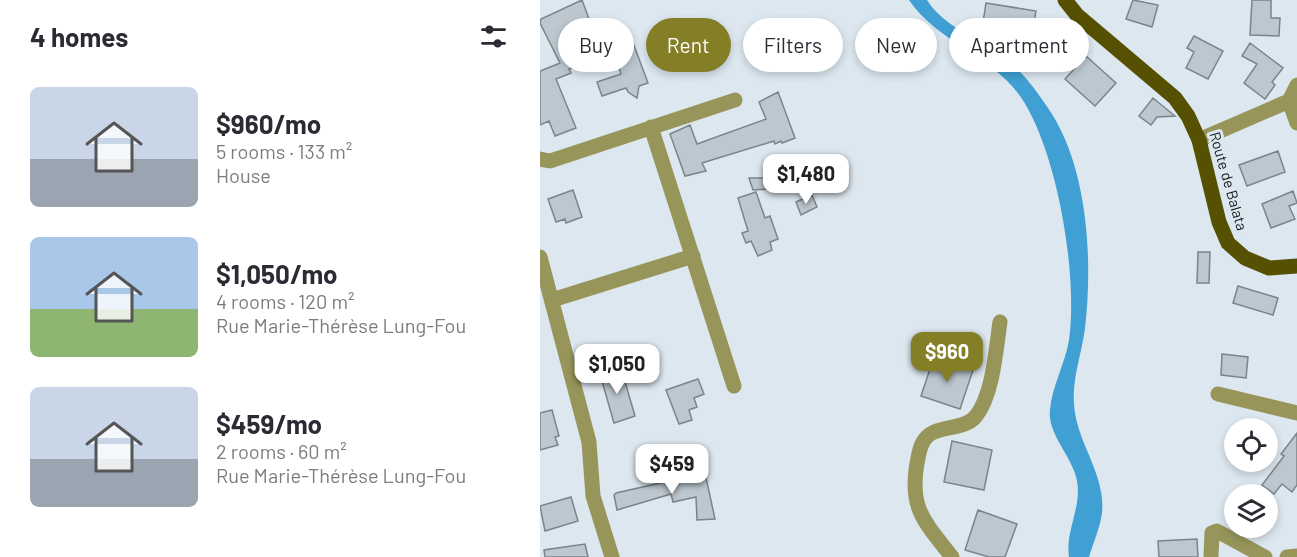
<!DOCTYPE html>
<meta charset="utf-8">
<style>
body{margin:0;font-family:Barlow,sans-serif;background:#f7f7f7;color:#2b2b33;height:100vh;display:flex;flex-direction:column;font-size:22px;white-space:nowrap}
*{box-sizing:border-box;margin:0}
p{font-size:20px;color:#7c7c81}
.icon{flex:none;width:33px;height:33px;fill:none;stroke:currentColor;stroke-width:2;stroke-linecap:round;stroke-linejoin:round}
.map{position:relative;flex:1;overflow:hidden}
.details{display:flex;flex-direction:column;background:#fff;width:540px}
.details>*{flex:none}
.top-card{position:absolute;left:18px;top:18px;width:570px;height:54px;display:flex;gap:12px}
.controls{position:absolute;left:684px;top:418px;display:grid;gap:12px}
.controls a{display:grid;place-items:center;width:54px;height:54px;border-radius:50%;background:#fff;box-shadow:0 3px 9px #0003;font-size:30px}
.price{position:absolute;translate:-50% -51px;padding:0 14px;border-radius:12px;background:#fff;color:#222;font-size:20px;line-height:39px;filter:drop-shadow(0 2px 3px #0008)}
.price::after{content:'';position:absolute;left:50%;top:36px;width:18px;height:14px;margin-left:-9px;background:inherit;clip-path:polygon(0 0,100% 0,50% 100%)}
.price.current{background:#847f26;color:#fff}
ul{padding:0;list-style:none}
li{display:flex;align-items:center;gap:18px;height:150px;padding:0 30px}
li span{display:grid;place-items:center;flex:none;width:168px;height:120px;border-radius:9px;color:#555}
li>.icon{margin-inline-start:auto}
span .icon{width:72px;height:72px;fill:#fffc;stroke-width:1}
li b{font-size:26px}
h2{display:flex;justify-content:space-between;align-items:center;height:72px;padding:0 30px;font-size:26px}
.pill{padding:0 21px;border-radius:27px;background:#fff;box-shadow:0 3px 9px #0003;font-size:21px;line-height:54px}
.pill.current{background:#847f26;color:#fff}
main{display:flex;flex:1;min-height:0}
.map>svg:first-child{display:block}
.water{fill:#41a0d3}
.building{fill:#bcc7cf;stroke:#7a848b;stroke-width:1.5}
.lines{fill:none;stroke-linecap:round;stroke-linejoin:round}
.minor{stroke:#98955b;stroke-width:15}
.major{stroke:#555002;stroke-width:15}
.labels{text-anchor:middle;dominant-baseline:central;stroke-width:6;stroke-linejoin:round;paint-order:stroke}
.street-label{font-size:15px;fill:#161a1d;stroke:#dce7ef}
</style>
<main>
<section class="details">
<h2>4 homes<svg class="icon" aria-label="filters" viewBox="0 0 24 24"><path d="M4 7h16M4 17h16"/><circle cx="9" cy="7" r="2"/><circle cx="15" cy="17" r="2"/></svg></h2>
<ul>
<li><span style="background:linear-gradient(#c9d6e8 60%,#9aa5b1 0)"><svg class="icon" aria-label="home" viewBox="0 0 24 24"><path d="M3 11l9-7 9 7M6 9v11h12V9"/></svg></span><div><b>$960/mo</b><p>5 rooms · 133 m²</p><p>House</p></div></li>
<li><span style="background:linear-gradient(#a9c7e8 60%,#8fb573 0)"><svg class="icon" aria-label="home" viewBox="0 0 24 24"><path d="M3 11l9-7 9 7M6 9v11h12V9"/></svg></span><div><b>$1,050/mo</b><p>4 rooms · 120 m²</p><p>Rue Marie-Thérèse Lung-Fou</p></div></li>
<li><span style="background:linear-gradient(#c9d6e8 60%,#9aa5b1 0)"><svg class="icon" aria-label="home" viewBox="0 0 24 24"><path d="M3 11l9-7 9 7M6 9v11h12V9"/></svg></span><div><b>$459/mo</b><p>2 rooms · 60 m²</p><p>Rue Marie-Thérèse Lung-Fou</p></div></li>
</ul>
</section>
<div class="map">
<svg width="757" height="557" viewBox="0 0 757 557">
<rect width="100%" height="100%" fill="#dce7ef"/>
<path class="water" d="M 369,0 L 387,0 C 406,30 445,40 470,62 C 485,75 497,92 508,108 C 548,166 553,259 545,328 C 542,353 532,378 534,404 C 536,442 566,474 562,513 C 560,528 553,543 549,557 L 529,557 C 525,531 542,507 537,481 C 533,457 507,434 510,410 C 512,386 525,364 529,340 C 538,276 518,157 484,102 C 456,56 399,44 369,0 Z"/>
<path class="building" d="M 42,0 L 58,43 L 89,32 L 108,83 L 99,86 L 97,98 L 88,92 L 86,88 L 62,96 L 57,82 L 81,74 L 74,52 L 29,69 L 31,73 L 16,79 L 36,128 L 15,136 L 9,121 L 0,125 L 0,71 L 20,63 L 0,23 L 1,19 Z
M 593,0 L 618,5 L 612,27 L 586,19 Z
M 712,0 L 731,0 L 731,18 L 740,18 L 739,36 L 710,35 Z
M 446,3 L 496,11 L 491,38 L 442,29 Z
M 654,36 L 683,51 L 668,79 L 646,68 L 654,52 L 647,48 Z
M 710,43 L 743,68 L 732,82 L 735,85 L 725,99 L 704,83 L 717,64 L 702,56 Z
M 546,56 L 576,83 L 555,106 L 525,79 Z
M 238,92 L 255,138 L 242,143 L 241,141 L 235,144 L 234,141 L 162,163 L 166,171 L 145,176 L 130,134 L 150,125 L 157,144 L 226,119 L 219,102 Z
M 613,98 L 635,116 L 617,117 L 611,125 L 599,116 Z
M 738,151 L 745,172 L 707,186 L 699,165 Z
M 209,178 L 230,178 L 230,189 L 213,190 Z
M 33,190 L 42,217 L 26,223 L 25,219 L 16,222 L 8,199 Z
M 753,191 L 757,203 L 749,206 L 755,219 L 731,228 L 722,204 Z
M 216,192 L 225,218 L 230,216 L 238,239 L 230,242 L 232,250 L 218,256 L 211,241 L 206,243 L 202,233 L 208,231 L 198,198 Z
M 272,195 L 277,207 L 261,215 L 256,202 Z
M 658,252 L 670,252 L 669,283 L 657,283 Z
M 698,286 L 738,298 L 733,315 L 693,303 Z
M 682,354 L 708,357 L 706,378 L 681,375 Z
M 394,357 L 433,370 L 420,409 L 381,396 Z
M 81,368 L 95,416 L 74,423 L 60,374 Z
M 158,379 L 164,394 L 154,398 L 157,407 L 149,410 L 152,420 L 139,424 L 126,390 Z
M 12,410 L 19,436 L 15,437 L 18,445 L 0,450 L 0,413 Z
M 757,433 L 757,485 L 752,492 L 742,484 L 734,494 L 722,485 L 744,456 L 741,454 Z
M 412,441 L 452,450 L 444,490 L 404,482 Z
M 165,473 L 175,519 L 157,520 L 156,497 L 133,502 L 131,494 L 77,510 L 74,495 L 76,493 Z
M 31,497 L 38,521 L 5,531 L 0,506 Z
M 438,510 L 477,524 L 465,557 L 449,557 L 425,550 Z
M 657,539 L 658,557 L 619,557 L 618,541 Z
M 45,544 L 48,557 L 5,557 L 4,550 Z"/>
<g class="lines">
<path class="minor" d="M 749,101 L 757,123
M 111,127 L 194,386
M 659,140 L 749,101 L 757,85
M 0,159 L 10,161 L 195,100
M 0,257 L 49,442 L 53,496 L 72,557
M 12,300 L 153,256
M 678,394 L 757,413
M 412,557 C 383,520 368,507 378,458 C 380,447 383,437 394,432 C 407,426 427,428 436,416 C 453,395 456,348 460,322
M 671,557 L 672,533 L 677,531 L 725,557
M 747,557 L 757,556"/>
<path class="major" d="M 525,0 L 537,15 L 635,98 L 648,116 L 659,140 L 679,222 L 688,243 L 705,258 L 729,268 L 757,266"/>
</g>
<g class="labels">
<g class="street-label">
<text transform="translate(689 181) rotate(74)">Route de Balata</text>
</g>
</g>
</svg>
<div class="controls">
<a><svg class="icon" aria-label="locate" viewBox="0 0 24 24"><circle cx="12" cy="12" r="6"/><path d="M12 2v4M12 18v4M2 12h4M18 12h4"/></svg></a>
<a><svg class="icon" aria-label="layers" viewBox="0 0 24 24"><path d="M12 4l9 5-9 5-9-5zM3 14l9 5 9-5"/></svg></a>
</div>
<b class="price" style="left:266px;top:205px">$1,480</b>
<b class="price current" style="left:407px;top:383px">$960</b>
<b class="price" style="left:77px;top:395px">$1,050</b>
<b class="price" style="left:132px;top:495px">$459</b>
<div class="top-card">
<a class="pill">Buy</a>
<a class="pill current">Rent</a>
<a class="pill">Filters</a>
<a class="pill">New</a>
<a class="pill">Apartment</a>
</div>
</div>
</main>
